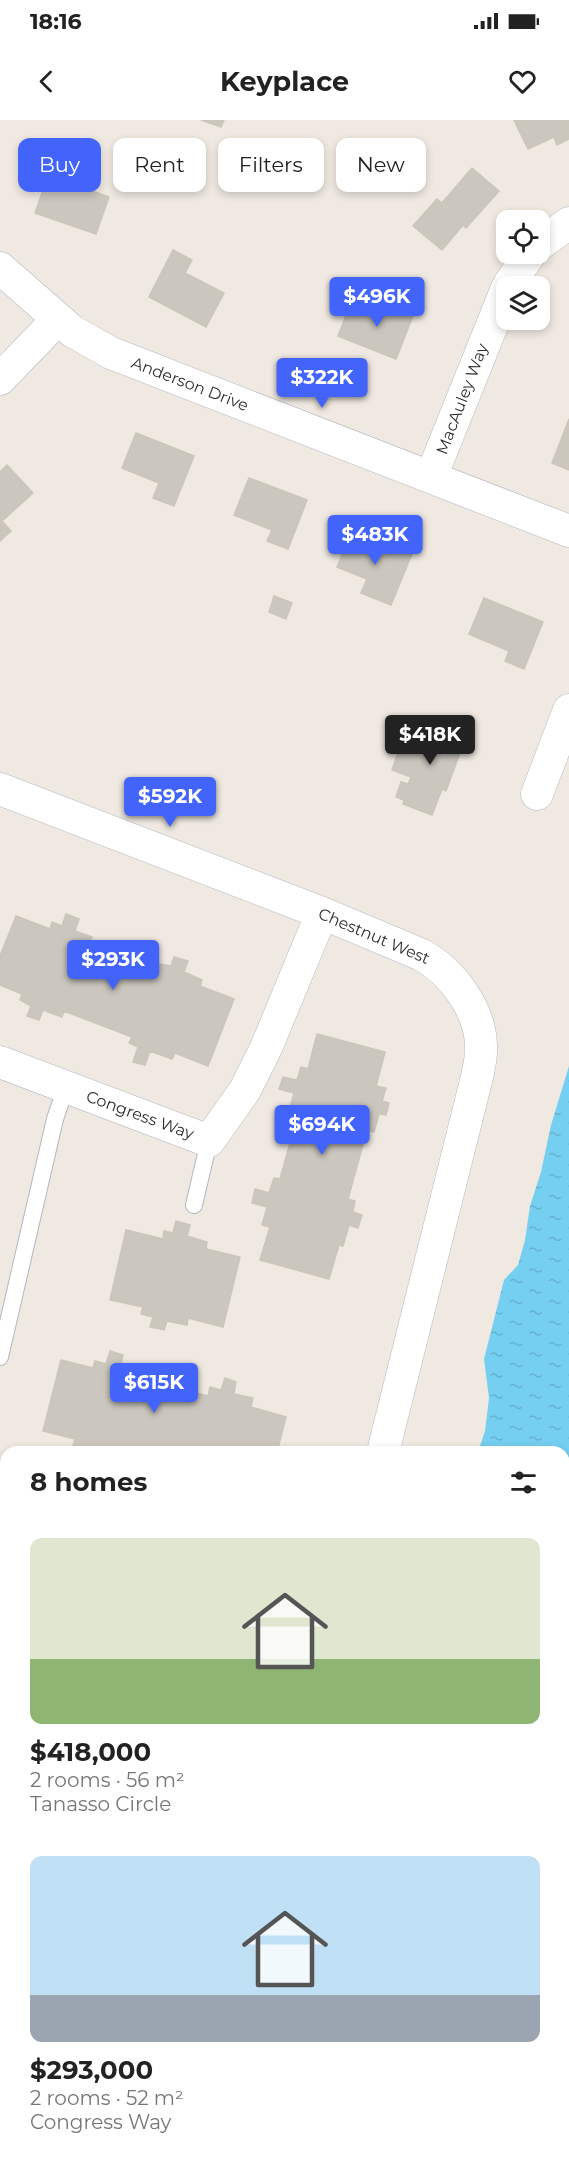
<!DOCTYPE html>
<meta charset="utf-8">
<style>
body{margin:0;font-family:Montserrat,sans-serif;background:#f6f6f6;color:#222;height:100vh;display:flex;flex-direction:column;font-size:22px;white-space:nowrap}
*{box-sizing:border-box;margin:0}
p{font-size:20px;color:#767676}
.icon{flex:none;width:33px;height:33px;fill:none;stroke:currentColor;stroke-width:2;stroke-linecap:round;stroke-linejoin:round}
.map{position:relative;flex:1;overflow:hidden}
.drawer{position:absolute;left:0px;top:1326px;width:570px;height:720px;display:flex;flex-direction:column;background:#fff;border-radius:18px 18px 0 0;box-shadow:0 3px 9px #0003}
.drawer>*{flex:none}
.guide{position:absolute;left:18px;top:18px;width:534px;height:54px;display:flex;gap:12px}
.controls{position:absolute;left:496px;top:90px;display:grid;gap:12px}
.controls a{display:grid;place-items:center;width:54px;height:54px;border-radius:12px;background:#fff;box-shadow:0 3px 9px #0003;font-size:30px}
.price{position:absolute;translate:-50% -51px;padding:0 14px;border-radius:6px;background:#4264fb;color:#fff;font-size:20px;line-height:39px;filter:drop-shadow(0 2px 3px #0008)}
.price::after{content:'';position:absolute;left:50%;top:36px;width:18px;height:14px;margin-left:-9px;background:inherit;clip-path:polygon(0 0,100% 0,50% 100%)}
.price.active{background:#222;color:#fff}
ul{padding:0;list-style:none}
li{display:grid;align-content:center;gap:12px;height:318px;padding:0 30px}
li span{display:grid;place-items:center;height:186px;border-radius:12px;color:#555}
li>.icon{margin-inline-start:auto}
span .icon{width:108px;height:108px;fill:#fffc;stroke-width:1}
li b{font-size:26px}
h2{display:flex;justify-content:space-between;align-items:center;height:72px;padding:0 30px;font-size:26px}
.tag{padding:0 21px;border-radius:12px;background:#fff;box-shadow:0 3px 9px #0003;font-size:21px;line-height:54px}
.tag.active{background:#4264fb;color:#fff}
.status{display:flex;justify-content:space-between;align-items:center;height:42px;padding:0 30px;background:#fff;direction:ltr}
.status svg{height:16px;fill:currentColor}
header{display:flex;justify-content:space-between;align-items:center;height:78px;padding:0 30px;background:#fff;font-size:27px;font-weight:700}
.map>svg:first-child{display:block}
.water{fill:url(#water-ripples)}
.building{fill:#cbc7bf;stroke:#cbc5ba;stroke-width:1.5}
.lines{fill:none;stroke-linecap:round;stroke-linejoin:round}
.lane-casing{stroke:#b4b7c1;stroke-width:18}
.street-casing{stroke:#b4b7c1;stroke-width:33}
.lane{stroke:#fff;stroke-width:16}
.street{stroke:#fff;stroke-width:32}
.labels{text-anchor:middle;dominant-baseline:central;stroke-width:4.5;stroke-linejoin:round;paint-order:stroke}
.street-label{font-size:16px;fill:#2e2e2e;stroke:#fff}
</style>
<div class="status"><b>18:16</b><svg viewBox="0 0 49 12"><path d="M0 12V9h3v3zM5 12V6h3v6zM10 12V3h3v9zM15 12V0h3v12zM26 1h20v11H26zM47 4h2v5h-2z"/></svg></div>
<header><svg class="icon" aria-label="back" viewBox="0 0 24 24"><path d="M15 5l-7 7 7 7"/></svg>Keyplace<svg class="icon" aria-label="heart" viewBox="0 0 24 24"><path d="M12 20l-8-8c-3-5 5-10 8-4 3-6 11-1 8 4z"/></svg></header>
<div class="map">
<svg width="569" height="2046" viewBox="0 0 569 2046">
<defs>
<pattern id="water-ripples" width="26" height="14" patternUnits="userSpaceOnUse" patternTransform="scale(1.5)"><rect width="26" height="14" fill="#75cff0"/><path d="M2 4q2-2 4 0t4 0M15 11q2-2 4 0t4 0" fill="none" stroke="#66b2ce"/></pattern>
</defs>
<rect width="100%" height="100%" fill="#efe9e1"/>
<path class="water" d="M 569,946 L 569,1899 L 564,1900 L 564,1332 L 478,1332 L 485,1311 L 489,1278 L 484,1239 L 504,1160 L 518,1145 L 525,1120 L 530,1086 L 541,1052 L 551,1005 Z
M 278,2040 L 504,2040 L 507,2046 L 277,2046 Z"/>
<path class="building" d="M 201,0 L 224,0 L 221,7 Z
M 514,0 L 569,0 L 569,19 L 557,25 L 554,17 L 528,29 Z
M 53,42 L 77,51 L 72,64 L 109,77 L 96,114 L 35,93 Z
M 472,48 L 499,71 L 466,108 L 463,105 L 442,130 L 413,106 L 437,79 L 442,83 Z
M 173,130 L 192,140 L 185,153 L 224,173 L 206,207 L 149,177 Z
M 352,180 L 390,195 L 395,183 L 415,191 L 396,239 L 338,216 Z
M 569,299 L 569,350 L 552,343 Z
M 136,313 L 194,336 L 174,386 L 153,378 L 159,363 L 122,348 Z
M 7,345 L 33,373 L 2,401 L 11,411 L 0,421 L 0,352 Z
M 249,358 L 307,380 L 288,429 L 267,421 L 272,410 L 234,395 Z
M 352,410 L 412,434 L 391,485 L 361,473 L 367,459 L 337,447 Z
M 274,476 L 292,483 L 286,499 L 269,492 Z
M 484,478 L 543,502 L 524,549 L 505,541 L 509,531 L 469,514 Z
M 432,597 L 468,611 L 446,671 L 442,669 L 432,695 L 403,684 L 404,680 L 396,677 L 401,662 L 408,664 L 411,657 L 392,650 L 400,627 L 419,634 Z
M 66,794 L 79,799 L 75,811 L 92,817 L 89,825 L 157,851 L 160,844 L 171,846 L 174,837 L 188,841 L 184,852 L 202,860 L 200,866 L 234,879 L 208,946 L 175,933 L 172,939 L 150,931 L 145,945 L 133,942 L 138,927 L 129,923 L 132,917 L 64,891 L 62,897 L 43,890 L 39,900 L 27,896 L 31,886 L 20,880 L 22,874 L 0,865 L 0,836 L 16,796 L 50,809 L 52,802 L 62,806 Z
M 317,914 L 385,932 L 376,966 L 386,968 L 382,981 L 389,983 L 386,995 L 379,994 L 374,1012 L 367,1010 L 348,1079 L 355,1081 L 353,1092 L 362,1095 L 358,1108 L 349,1105 L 343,1126 L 339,1125 L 329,1159 L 260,1140 L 270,1107 L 262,1105 L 267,1087 L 252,1083 L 255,1069 L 269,1073 L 274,1058 L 280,1059 L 298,994 L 289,991 L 294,973 L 279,969 L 283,957 L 297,960 L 301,947 L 308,949 Z
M 176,1101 L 190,1105 L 187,1116 L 207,1122 L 206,1129 L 240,1137 L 223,1207 L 188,1198 L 187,1205 L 167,1201 L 164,1210 L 150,1207 L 153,1197 L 141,1194 L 143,1187 L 110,1180 L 126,1110 L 163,1119 L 164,1111 L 173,1113 Z
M 110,1231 L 123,1235 L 120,1248 L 140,1252 L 138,1258 L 208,1276 L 210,1267 L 221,1270 L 225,1258 L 236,1262 L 234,1274 L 253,1278 L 251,1287 L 286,1297 L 277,1332 L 131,1332 L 121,1330 L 121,1332 L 87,1332 L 88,1330 L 73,1326 L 75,1319 L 43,1311 L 61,1240 L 93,1248 L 95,1241 L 106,1244 Z
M 0,1567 L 6,1568 L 6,1651 L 0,1649 Z"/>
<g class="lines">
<g class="lane-casing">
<path id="lane" d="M 194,1085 L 209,1021
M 0,1237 L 55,999 L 66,967"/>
</g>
<g class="street-casing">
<path id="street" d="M 540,124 L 569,103
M 0,148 L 72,211 L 111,233 L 569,411
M 508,166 L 530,134
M 0,259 L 57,200
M 431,357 L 507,168
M 0,669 L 322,793 L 422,835 C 452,852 480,889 481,925 C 482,936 479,947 477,957 L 383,1332
M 537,674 L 569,590
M 0,942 L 209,1021 L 245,970 L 266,928 L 322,793
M 204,2046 L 205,2040"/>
</g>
<use href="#lane" class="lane"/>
<use href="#street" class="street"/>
</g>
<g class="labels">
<g class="street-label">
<text transform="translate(190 264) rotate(21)">Anderson Drive</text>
<text transform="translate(462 279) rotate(-69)">MacAuley Way</text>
<text transform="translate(374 816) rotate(23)">Chestnut West</text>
<text transform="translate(140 995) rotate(20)">Congress Way</text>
</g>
</g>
</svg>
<div class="controls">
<a><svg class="icon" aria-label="locate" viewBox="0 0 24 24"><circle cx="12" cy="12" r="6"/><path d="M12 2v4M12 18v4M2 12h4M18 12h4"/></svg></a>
<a><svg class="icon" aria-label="layers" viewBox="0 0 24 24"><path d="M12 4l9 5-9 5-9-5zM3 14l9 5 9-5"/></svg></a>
</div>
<b class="price" style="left:377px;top:208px">$496K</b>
<b class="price" style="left:322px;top:289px">$322K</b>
<b class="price" style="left:375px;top:446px">$483K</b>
<b class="price active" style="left:430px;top:646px">$418K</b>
<b class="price" style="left:170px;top:708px">$592K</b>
<b class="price" style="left:113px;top:871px">$293K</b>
<b class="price" style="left:322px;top:1036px">$694K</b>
<b class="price" style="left:154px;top:1294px">$615K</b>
<div class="guide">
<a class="tag active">Buy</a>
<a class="tag">Rent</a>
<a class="tag">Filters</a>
<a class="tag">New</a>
</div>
<section class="drawer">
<h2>8 homes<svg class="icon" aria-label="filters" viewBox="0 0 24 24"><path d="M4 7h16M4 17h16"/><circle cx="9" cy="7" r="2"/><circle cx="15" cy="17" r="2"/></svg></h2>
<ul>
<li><span style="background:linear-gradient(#dfe7d0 65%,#8fb573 0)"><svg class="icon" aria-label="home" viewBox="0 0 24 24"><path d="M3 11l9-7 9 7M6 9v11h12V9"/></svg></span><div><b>$418,000</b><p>2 rooms · 56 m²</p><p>Tanasso Circle</p></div></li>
<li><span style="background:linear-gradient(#bfe0f5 75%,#9aa5b1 0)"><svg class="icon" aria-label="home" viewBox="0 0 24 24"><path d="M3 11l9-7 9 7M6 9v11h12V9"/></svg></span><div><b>$293,000</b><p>2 rooms · 52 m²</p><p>Congress Way</p></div></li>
</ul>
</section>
</div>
